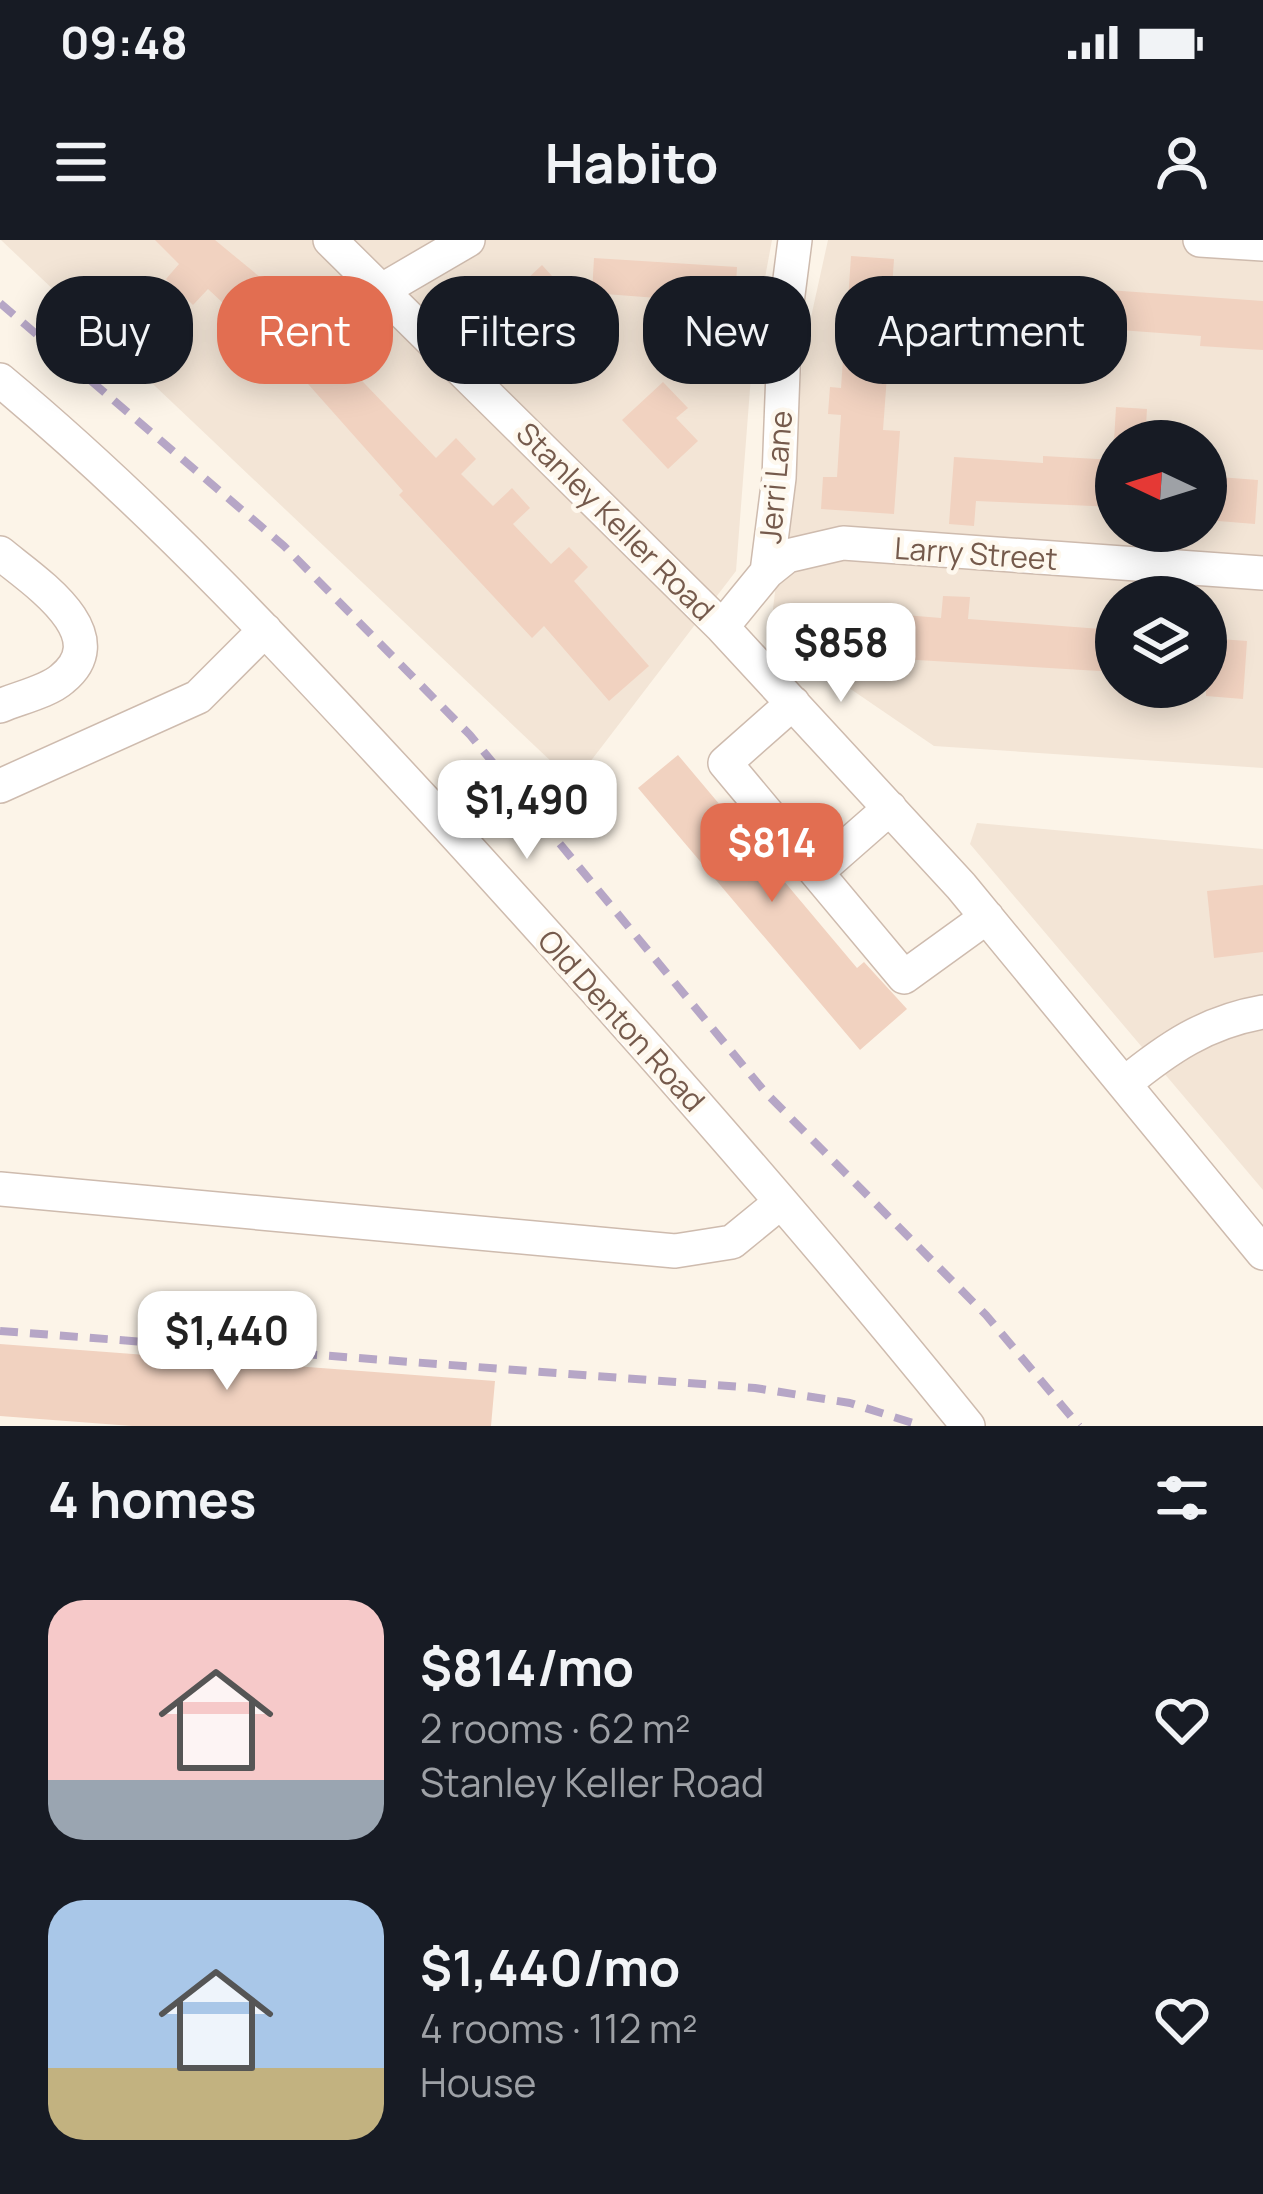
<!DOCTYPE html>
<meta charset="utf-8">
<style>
body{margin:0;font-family:Manrope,sans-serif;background:#20242c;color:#f1f3f6;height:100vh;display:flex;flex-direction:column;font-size:45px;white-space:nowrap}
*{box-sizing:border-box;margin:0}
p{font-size:39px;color:#9ea1a6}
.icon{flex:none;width:66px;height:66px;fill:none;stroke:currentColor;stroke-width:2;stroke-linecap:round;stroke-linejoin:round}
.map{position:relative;height:1186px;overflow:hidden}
.details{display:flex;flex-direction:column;background:#171b24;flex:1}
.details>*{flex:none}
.top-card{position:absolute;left:36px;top:36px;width:1191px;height:108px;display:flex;gap:24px}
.needle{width:78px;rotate:274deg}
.controls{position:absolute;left:1095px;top:180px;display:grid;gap:24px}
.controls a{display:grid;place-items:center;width:132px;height:132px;border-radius:50%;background:#171b24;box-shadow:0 6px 30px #0003;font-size:60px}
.price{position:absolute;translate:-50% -102px;padding:0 27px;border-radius:24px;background:#fff;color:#222;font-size:39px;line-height:78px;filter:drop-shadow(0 3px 6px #0008)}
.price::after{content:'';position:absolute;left:50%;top:72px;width:36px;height:27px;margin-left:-18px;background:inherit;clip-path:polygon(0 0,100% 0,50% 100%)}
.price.on{background:#e26e51;color:#fff}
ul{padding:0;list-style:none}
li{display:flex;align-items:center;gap:36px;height:300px;padding:0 48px}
li span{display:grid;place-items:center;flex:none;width:336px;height:240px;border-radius:36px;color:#555}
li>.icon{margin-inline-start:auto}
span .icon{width:144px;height:144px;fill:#fffc;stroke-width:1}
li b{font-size:51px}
h2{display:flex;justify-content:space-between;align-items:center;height:144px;padding:0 48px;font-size:51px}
.tag{padding:0 42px;border-radius:48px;background:#171b24;box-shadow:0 6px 30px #0003;font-size:42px;line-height:108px}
.tag.on{background:#e26e51;color:#fff}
.status{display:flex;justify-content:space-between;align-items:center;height:84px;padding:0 60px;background:#171b24;direction:ltr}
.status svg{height:33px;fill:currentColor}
header{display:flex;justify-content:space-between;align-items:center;height:156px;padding:0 48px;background:#171b24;font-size:54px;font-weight:700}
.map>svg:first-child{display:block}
.residential{fill:#f3e5d6;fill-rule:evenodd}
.building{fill:#f1d2c0}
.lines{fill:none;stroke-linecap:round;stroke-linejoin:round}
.minor-casing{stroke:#cebbae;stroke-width:36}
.minor{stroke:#fff;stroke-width:33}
.rail{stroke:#b6a6c6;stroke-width:8;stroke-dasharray:18 12;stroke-linecap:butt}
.labels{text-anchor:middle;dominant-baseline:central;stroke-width:9;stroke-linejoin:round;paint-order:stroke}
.street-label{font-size:30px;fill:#755a4c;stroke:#fef8ee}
</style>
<div class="status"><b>09:48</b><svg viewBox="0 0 49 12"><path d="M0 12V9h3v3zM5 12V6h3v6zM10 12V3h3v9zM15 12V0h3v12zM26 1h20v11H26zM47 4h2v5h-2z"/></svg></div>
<header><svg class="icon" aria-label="menu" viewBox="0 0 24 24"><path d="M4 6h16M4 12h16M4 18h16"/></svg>Habito<svg class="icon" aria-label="person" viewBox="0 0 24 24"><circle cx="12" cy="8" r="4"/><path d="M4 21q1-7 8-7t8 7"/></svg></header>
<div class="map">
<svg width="1263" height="1186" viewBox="0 0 1263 1186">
<rect width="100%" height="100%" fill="#fcf4e8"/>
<path class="residential" d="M 1,0 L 772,0 L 754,97 L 736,331 L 574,543 Z
M 828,0 L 1263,0 L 1263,528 L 934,506 L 770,394 L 804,109 ZM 1116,201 L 1206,201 L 1206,291 L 1116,291 ZM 1116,357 L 1206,357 L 1206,447 L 1116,447 Z
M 977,583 L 1263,609 L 1263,950 L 970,604 Z"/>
<path class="building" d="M 155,0 L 215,0 L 272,47 L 436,218 L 456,198 L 476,219 L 461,234 L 493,266 L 512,248 L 530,268 L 513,284 L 551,324 L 569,307 L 588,327 L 574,341 L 649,426 L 609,461 L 544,386 L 532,398 L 399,255 L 403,251 L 285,118 L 275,127 L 234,84 L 240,79 L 208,49 L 193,65 L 166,39 L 179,24 Z
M 851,16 L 894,19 L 890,79 L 847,76 Z
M 594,18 L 737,27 L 735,64 L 592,53 Z
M 542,25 L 583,70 L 535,114 L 494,70 Z
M 965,40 L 1263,61 L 1263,110 L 1200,106 L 1201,96 L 1106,89 L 1106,98 L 1040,94 L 1041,82 L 963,76 Z
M 843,119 L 888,122 L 883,190 L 900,191 L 894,274 L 821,269 L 823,237 L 837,237 L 841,175 L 828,174 L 830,147 L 841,148 Z
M 663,142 L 688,168 L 676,178 L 698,201 L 668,229 L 622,180 Z
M 1116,167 L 1147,169 L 1145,201 L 1114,201 Z
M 1043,216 L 1116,220 L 1116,267 L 976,261 L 974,286 L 949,284 L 954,217 L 1043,223 Z
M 1206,236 L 1258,240 L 1255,284 L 1206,280 Z
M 943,356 L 970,357 L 968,379 L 1114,390 L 1116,432 L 816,414 L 820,368 L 941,378 Z
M 1206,398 L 1247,401 L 1243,459 L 1206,456 Z
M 678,515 L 857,728 L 864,722 L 907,769 L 860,810 L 638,548 Z
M 1263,645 L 1263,712 L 1214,718 L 1207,651 Z
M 0,1104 L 495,1141 L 491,1186 L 132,1186 L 0,1176 Z"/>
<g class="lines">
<g class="minor-casing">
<path id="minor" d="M 330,0 L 722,387 L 961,646 L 1263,1013
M 1200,0 L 1263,4
M 384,49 L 468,0
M 0,140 C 161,274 302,428 444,582 C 624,779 800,978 968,1186
M 0,313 C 31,339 118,394 62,439 C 47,452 18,458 0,466
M 767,332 L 787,316 L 843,303 L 1263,333
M 722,387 L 767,332 L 779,238 L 785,78 L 795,0
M 793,463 L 725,523 L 904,737 L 987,677
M 0,546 L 198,457 L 265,390
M 817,632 L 890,568
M 1124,844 C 1168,808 1206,782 1263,772
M 0,949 L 675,1011 L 732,1002 L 781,962"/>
</g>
<use href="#minor" class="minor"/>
<path class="rail" d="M 0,63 L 284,306 L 470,495 L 765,852 L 986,1075 L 1079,1186
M 0,1091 L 755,1148 L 850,1163 L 922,1186"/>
</g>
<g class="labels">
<g class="street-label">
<text transform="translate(775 237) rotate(-85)">Jerri Lane</text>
<text transform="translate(616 281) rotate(45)">Stanley Keller Road</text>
<text transform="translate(976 313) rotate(4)">Larry Street</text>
<text transform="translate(622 780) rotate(48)">Old Denton Road</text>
</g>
</g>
</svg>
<div class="controls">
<a><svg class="needle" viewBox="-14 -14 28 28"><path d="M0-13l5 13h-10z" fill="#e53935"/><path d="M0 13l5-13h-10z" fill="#9ea1a6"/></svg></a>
<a><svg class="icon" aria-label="layers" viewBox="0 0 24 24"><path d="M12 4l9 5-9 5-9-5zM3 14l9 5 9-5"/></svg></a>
</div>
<b class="price" style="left:841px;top:465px">$858</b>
<b class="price" style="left:527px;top:622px">$1,490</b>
<b class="price on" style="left:772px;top:665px">$814</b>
<b class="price" style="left:227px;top:1153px">$1,440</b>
<div class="top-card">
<a class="tag">Buy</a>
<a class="tag on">Rent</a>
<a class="tag">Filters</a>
<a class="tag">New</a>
<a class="tag">Apartment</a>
</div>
</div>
<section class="details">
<h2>4 homes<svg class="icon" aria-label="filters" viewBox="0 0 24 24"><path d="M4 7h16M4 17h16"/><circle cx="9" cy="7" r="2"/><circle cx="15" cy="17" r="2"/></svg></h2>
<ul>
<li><span style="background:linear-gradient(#f6c9c9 75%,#9aa5b1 0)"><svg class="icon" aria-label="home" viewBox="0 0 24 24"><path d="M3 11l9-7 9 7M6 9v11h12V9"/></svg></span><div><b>$814/mo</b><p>2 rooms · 62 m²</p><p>Stanley Keller Road</p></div><svg class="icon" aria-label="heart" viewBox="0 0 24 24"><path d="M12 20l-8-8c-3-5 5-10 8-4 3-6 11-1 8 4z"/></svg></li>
<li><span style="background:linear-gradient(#a9c7e8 70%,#c2b280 0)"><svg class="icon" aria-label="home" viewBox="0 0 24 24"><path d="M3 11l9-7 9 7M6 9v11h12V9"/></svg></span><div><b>$1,440/mo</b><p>4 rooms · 112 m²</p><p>House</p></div><svg class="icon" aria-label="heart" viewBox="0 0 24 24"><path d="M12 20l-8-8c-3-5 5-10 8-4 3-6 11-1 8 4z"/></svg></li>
</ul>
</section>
